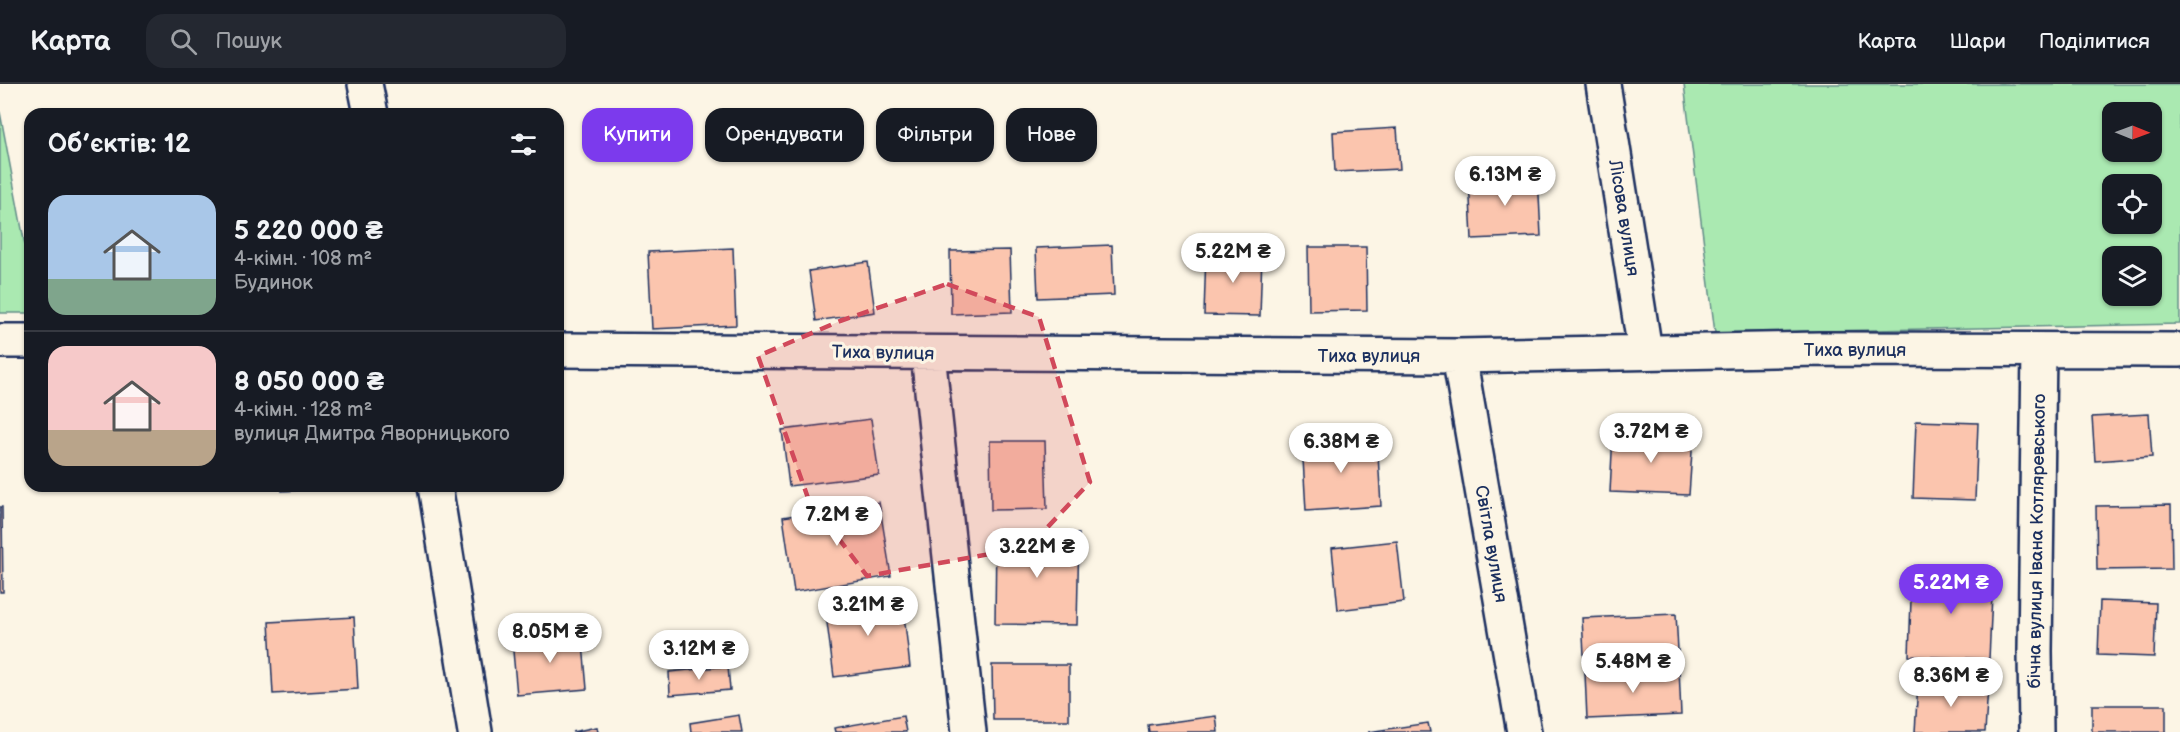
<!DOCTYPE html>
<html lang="uk">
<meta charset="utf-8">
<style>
body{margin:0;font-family:"Balsamiq Sans",sans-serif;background:#242831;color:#f1f3f6;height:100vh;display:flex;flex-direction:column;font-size:22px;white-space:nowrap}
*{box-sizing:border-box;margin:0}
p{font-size:20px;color:#9ea1a6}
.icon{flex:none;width:33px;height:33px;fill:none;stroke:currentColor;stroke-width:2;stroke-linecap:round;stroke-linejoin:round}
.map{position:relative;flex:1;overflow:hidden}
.details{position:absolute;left:24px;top:24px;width:540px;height:384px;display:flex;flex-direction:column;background:#171b24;border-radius:18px;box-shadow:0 2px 4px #0004}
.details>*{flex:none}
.top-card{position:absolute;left:582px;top:24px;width:570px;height:54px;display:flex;gap:12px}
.needle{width:39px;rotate:91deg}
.buttons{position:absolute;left:2102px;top:18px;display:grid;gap:12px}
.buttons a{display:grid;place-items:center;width:60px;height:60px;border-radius:12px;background:#171b24;box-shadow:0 2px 4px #0004;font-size:30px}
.price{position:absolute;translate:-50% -51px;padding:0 14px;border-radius:21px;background:#fff;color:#222;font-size:20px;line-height:39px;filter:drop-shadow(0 2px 3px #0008)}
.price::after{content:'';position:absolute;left:50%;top:36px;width:18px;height:14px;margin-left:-9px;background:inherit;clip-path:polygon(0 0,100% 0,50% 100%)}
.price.active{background:#7c3aed;color:#fff}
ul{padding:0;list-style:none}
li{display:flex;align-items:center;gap:18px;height:150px;padding:0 24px}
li+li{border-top:2px solid #363941}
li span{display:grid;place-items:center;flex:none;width:168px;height:120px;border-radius:18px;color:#555}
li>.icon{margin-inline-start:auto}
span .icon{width:72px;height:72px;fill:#fffc;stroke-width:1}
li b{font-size:26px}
h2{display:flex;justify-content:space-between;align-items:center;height:72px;padding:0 24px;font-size:26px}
.chip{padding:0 21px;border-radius:18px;background:#171b24;box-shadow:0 2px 4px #0004;font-size:21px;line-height:54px}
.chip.active{background:#7c3aed;color:#fff}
header{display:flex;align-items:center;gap:36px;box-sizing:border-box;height:84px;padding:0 30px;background:#171b24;border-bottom:2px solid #363941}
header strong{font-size:28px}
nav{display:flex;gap:33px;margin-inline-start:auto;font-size:21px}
.search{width:420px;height:54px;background:#242831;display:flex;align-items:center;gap:15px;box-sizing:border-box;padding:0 21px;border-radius:18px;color:#9ea1a6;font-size:22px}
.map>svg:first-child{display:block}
.green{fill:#aae9b1;stroke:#628c88;stroke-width:1.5;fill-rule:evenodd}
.building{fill:#fbc5ae;stroke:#1b2f5e;stroke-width:1.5}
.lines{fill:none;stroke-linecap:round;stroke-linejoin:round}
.minor-casing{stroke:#1b2f5e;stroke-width:38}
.minor{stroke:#fcf5e5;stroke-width:33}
.marked{fill:#d1495b;fill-opacity:0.2;stroke:#d1495b;stroke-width:4.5;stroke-dasharray:12 8;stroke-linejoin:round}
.labels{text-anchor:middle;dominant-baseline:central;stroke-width:6;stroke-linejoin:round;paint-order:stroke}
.street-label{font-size:18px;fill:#1b2f5e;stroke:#fcf5e5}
</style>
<header>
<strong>Карта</strong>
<div class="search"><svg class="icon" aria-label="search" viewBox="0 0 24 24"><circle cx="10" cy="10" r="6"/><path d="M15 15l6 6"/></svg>Пошук</div>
<nav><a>Карта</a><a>Шари</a><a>Поділитися</a></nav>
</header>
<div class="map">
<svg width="2180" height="648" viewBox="0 0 2180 648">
<rect width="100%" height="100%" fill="#fcf5e5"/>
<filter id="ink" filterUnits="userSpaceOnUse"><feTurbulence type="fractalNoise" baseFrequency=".0167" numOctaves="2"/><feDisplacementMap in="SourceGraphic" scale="12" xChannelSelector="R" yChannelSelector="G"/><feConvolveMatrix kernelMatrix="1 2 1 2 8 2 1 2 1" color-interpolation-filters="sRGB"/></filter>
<g filter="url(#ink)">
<path class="green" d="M 1684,0 L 2180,0 L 2180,240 L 1715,249 ZM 2112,28 L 2151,28 L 2151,68 L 2112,68 ZM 2112,100 L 2151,100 L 2151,140 L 2112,140 ZM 2112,172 L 2151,172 L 2151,212 L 2112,212 Z
M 0,28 L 30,188 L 30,229 L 0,229 Z"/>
<path class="building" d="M 1397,44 L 1400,85 L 1335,88 L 1333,48 Z
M 1538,91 L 1541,152 L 1472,155 L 1469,94 Z
M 1112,161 L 1114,211 L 1038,214 L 1036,164 Z
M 1308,163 L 1366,163 L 1367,226 L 1309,227 Z
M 733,164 L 736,241 L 652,245 L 648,168 Z
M 1010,166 L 1012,228 L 951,230 L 950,167 Z
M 1206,168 L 1262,170 L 1260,232 L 1204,231 Z
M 868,178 L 875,228 L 816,237 L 809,187 Z
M 2149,330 L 2152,373 L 2095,377 L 2092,333 Z
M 871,335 L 879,391 L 789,402 L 782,346 Z
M 1916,337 L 1978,339 L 1975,416 L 1913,414 Z
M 1613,349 L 1693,353 L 1689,411 L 1610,408 Z
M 1377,353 L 1381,422 L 1306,427 L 1302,357 Z
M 990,357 L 1045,357 L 1047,425 L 991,426 Z
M 282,402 L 345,402 L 345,404 L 282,407 Z
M 879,418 L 891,492 L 794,508 L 783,433 Z
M 2171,421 L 2172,485 L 2097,486 L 2096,422 Z
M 0,423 L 2,423 L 3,508 L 0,508 Z
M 996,449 L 1079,450 L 1077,541 L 995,540 Z
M 1397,457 L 1404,518 L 1338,526 L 1332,464 Z
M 1912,487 L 1993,490 L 1989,575 L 1909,572 Z
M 902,513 L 910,583 L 834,593 L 825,523 Z
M 2100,517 L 2156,519 L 2154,573 L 2098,571 Z
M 1676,530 L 1679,584 L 1585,589 L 1582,534 Z
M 354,533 L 358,605 L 273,610 L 269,538 Z
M 582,549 L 587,605 L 517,611 L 512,556 Z
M 992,581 L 1069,581 L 1069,636 L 993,636 Z
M 728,582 L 730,606 L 670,611 L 669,588 Z
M 1679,584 L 1681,631 L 1587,635 L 1585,589 Z
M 1918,599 L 1988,603 L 1985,648 L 1915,648 Z
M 2092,621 L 2166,621 L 2166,648 L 2092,648 Z
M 739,631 L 742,648 L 691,648 L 690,639 Z
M 903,632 L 906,648 L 835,648 L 834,644 Z
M 1216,632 L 1218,648 L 1149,648 L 1148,641 Z
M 1428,639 L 1430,648 L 1368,648 Z
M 597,643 L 598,648 L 572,648 Z"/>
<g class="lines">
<g class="minor-casing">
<path id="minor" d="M 365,0 L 371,30
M 1603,0 L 1645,267
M 0,257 L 30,257
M 558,266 L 1459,272 L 1819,265 L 2180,266
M 928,270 L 969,648
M 1459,272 L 1524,648
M 435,402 L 475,648
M 2036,648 L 2035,567 L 2039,266"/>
</g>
<use href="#minor" class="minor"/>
</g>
</g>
<path class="marked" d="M 947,200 L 1039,233 L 1090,398 L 1029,463 L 867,492 L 808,414 L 758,272 L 840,237 Z"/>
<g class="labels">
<g class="street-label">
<text transform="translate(1624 134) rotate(81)">Лісова вулиця</text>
<text x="1855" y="266">Тиха вулиця</text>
<text transform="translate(883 269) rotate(1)">Тиха вулиця</text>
<text x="1369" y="272">Тиха вулиця</text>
<text transform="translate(2037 457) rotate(-89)">бічна вулиця Івана Котляревського</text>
<text transform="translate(1491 460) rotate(80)">Світла вулиця</text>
</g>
</g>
</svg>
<div class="buttons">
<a><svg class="needle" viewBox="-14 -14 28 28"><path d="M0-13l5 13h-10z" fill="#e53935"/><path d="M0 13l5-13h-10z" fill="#9ea1a6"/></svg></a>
<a><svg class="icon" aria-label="locate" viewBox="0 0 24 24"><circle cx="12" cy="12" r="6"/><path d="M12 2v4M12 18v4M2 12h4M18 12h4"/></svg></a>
<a><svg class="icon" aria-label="layers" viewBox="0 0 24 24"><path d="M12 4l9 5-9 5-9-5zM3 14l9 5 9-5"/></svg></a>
</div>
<b class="price" style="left:1505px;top:123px">6.13M ₴</b>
<b class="price" style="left:1233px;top:200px">5.22M ₴</b>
<b class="price" style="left:1651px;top:380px">3.72M ₴</b>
<b class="price" style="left:1341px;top:390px">6.38M ₴</b>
<b class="price" style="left:837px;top:463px">7.2M ₴</b>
<b class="price" style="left:1037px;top:495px">3.22M ₴</b>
<b class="price active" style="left:1951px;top:531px">5.22M ₴</b>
<b class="price" style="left:868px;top:553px">3.21M ₴</b>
<b class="price" style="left:550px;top:580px">8.05M ₴</b>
<b class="price" style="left:699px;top:597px">3.12M ₴</b>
<b class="price" style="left:1633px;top:610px">5.48M ₴</b>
<b class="price" style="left:1951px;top:624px">8.36M ₴</b>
<div class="top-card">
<a class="chip active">Купити</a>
<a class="chip">Орендувати</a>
<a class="chip">Фільтри</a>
<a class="chip">Нове</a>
</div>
<section class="details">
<h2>Об’єктів: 12<svg class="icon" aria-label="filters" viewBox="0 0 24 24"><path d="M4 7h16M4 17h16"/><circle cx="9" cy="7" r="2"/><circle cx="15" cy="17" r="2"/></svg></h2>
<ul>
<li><span style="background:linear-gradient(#a9c7e8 70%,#7fa58c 0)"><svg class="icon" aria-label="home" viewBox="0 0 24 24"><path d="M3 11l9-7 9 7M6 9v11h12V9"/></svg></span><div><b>5 220 000 ₴</b><p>4-кімн. · 108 m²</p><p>Будинок</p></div></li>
<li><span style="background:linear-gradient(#f6c9c9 70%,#b9a48a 0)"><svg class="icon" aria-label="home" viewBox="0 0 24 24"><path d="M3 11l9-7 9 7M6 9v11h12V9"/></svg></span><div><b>8 050 000 ₴</b><p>4-кімн. · 128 m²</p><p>вулиця Дмитра Яворницького</p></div></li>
</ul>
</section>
</div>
